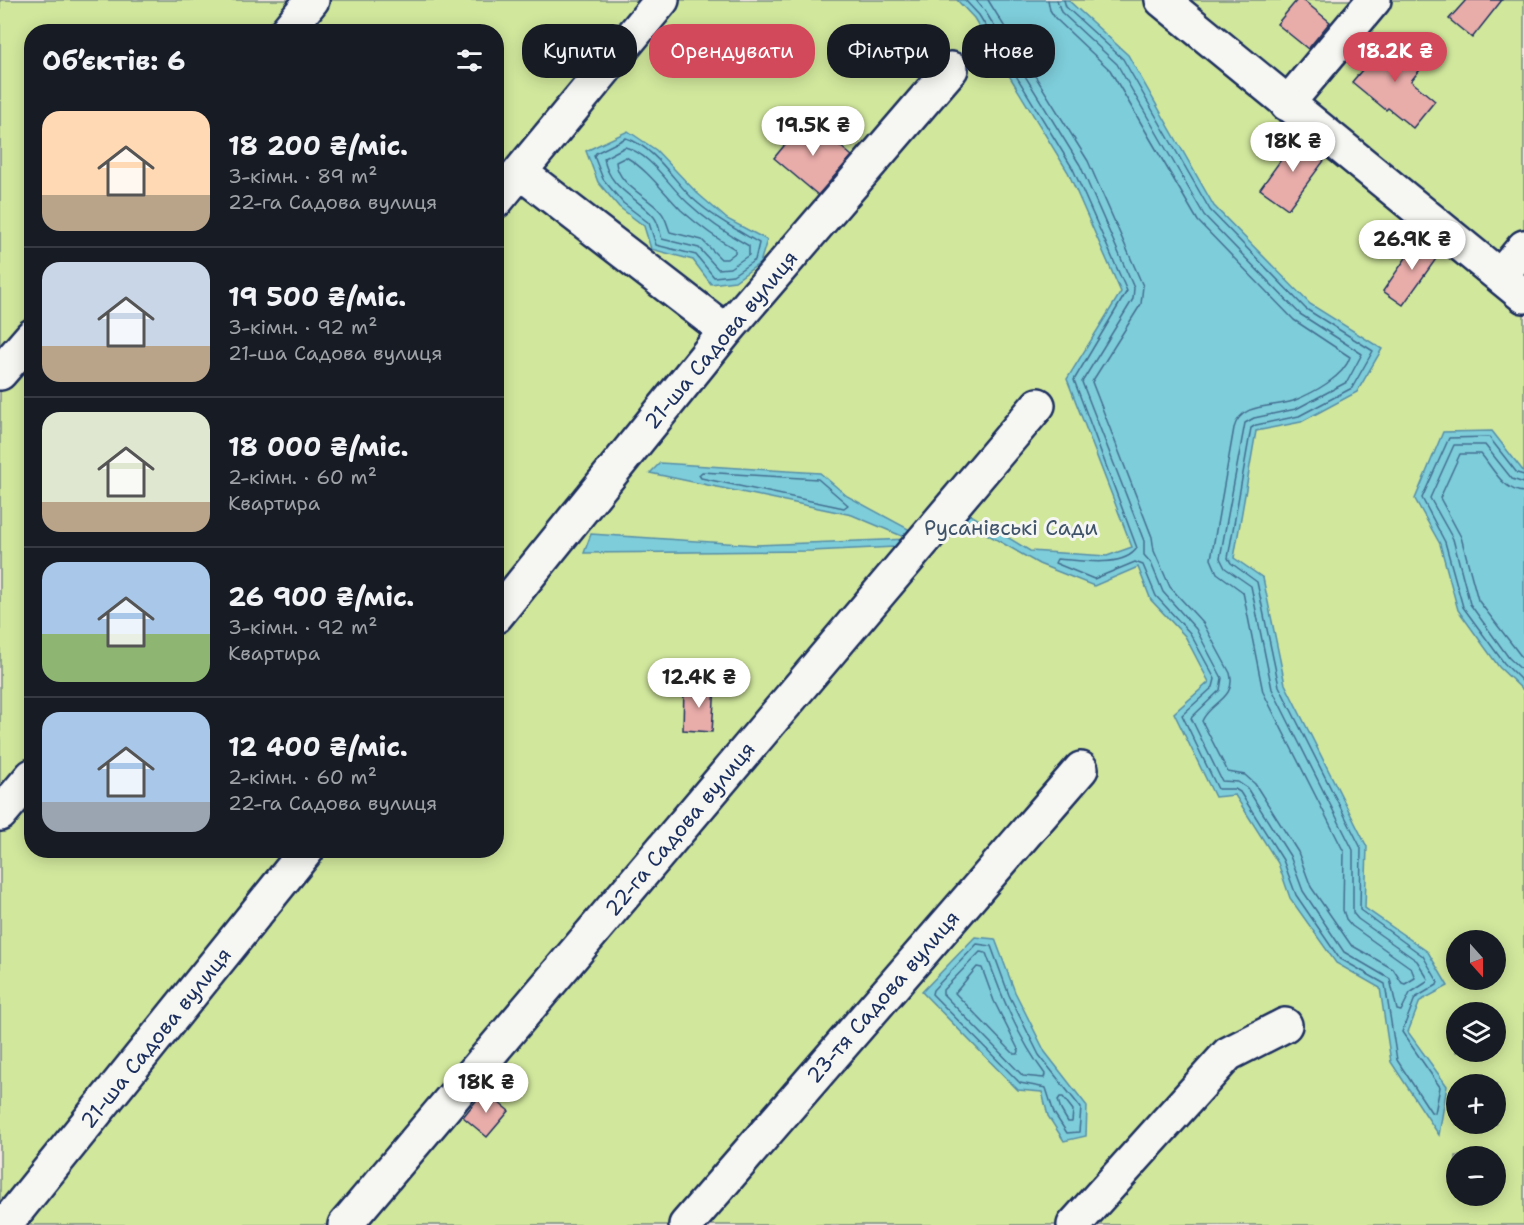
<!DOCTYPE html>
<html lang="uk">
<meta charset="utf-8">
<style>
body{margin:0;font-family:"Shantell Sans",sans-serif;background:#242831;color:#f1f3f6;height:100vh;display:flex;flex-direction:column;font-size:22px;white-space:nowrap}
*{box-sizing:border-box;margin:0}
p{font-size:20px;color:#9ea1a6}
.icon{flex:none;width:33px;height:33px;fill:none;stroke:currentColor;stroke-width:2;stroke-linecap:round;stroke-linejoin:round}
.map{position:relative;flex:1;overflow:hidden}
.side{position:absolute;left:24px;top:24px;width:480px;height:834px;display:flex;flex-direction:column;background:#171b24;border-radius:24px;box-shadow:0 3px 15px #0003}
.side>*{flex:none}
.top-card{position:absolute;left:522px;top:24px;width:570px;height:54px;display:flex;gap:12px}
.needle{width:39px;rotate:159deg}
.buttons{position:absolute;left:1446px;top:930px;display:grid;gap:12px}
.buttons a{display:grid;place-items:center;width:60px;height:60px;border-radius:50%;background:#171b24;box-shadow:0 3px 15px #0003;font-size:30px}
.price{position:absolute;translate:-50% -51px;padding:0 14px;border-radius:21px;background:#fff;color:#222;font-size:20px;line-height:39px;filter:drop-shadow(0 2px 3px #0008)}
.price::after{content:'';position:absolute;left:50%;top:36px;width:18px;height:14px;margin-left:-9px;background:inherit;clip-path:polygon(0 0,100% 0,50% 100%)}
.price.active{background:#d1495b;color:#fff}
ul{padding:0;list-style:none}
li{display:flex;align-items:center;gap:18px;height:150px;padding:0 18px}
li+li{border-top:2px solid #363941}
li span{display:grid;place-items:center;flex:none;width:168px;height:120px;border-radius:18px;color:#555}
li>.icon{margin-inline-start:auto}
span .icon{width:72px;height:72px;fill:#fffc;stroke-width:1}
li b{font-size:26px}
h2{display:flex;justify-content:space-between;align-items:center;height:72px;padding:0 18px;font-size:26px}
.chip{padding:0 21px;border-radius:24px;background:#171b24;box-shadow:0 3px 15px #0003;font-size:21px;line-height:54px}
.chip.active{background:#d1495b;color:#fff}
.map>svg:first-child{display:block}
.green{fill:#d1e79c;stroke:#768b7d;stroke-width:1.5;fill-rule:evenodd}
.water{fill:#7ecdda;stroke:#568ea8;stroke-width:1.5}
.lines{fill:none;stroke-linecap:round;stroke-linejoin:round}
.shore{stroke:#436e90;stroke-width:1.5}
.building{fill:#e8aca9;stroke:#1b2f5e;stroke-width:1.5}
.street-casing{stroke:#1b2f5e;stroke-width:38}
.secondary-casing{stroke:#1b2f5e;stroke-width:38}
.street{stroke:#f6f6f2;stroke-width:33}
.secondary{stroke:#f6f6f2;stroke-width:33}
.labels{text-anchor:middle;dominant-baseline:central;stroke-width:6;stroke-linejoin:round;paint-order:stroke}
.street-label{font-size:21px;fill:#1b2f5e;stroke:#f6f6f2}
.park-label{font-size:21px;fill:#3f546a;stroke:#f6f6f2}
</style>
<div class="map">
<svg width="1524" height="1225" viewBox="0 0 1524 1225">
<rect width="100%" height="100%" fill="#f3e7e3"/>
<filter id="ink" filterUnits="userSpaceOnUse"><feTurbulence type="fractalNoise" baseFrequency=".0167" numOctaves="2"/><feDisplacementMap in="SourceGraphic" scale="12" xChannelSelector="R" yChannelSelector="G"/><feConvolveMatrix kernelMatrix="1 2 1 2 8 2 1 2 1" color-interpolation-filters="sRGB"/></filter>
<g filter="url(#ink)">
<path class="green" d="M 0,0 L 1524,0 L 1524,1225 L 0,1225 ZM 32,32 L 496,32 L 496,850 L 32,850 ZM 1456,940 L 1496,940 L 1496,980 L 1456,980 ZM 1456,1012 L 1496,1012 L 1496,1052 L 1456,1052 ZM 1456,1084 L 1496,1084 L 1496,1124 L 1456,1124 ZM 1456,1156 L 1496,1156 L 1496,1196 L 1456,1196 Z"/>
<path class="water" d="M 957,0 L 1068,0 L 1128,55 L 1214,206 L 1310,304 L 1382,349 L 1357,392 L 1301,422 L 1256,431 L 1234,558 L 1263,578 L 1285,684 L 1367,847 L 1365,908 L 1428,952 L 1448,986 L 1420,1001 L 1408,1032 L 1447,1086 L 1439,1135 L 1391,1062 L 1380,988 L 1336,963 L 1290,898 L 1278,863 L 1235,795 L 1215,797 L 1174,713 L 1209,682 L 1185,636 L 1151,600 L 1138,567 L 1094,586 L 1039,564 L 971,525 L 905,553 L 895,547 L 812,551 L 584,553 L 591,534 L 756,545 L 909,539 L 852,515 L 650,473 L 660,463 L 820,473 L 847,496 L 921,536 L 968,513 L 1030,551 L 1107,556 L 1132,547 L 1067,379 L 1121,292 L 1068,172 L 974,18 Z
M 628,131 L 656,150 L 697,193 L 727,219 L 767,240 L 760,263 L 735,281 L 711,284 L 693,260 L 651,249 L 644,226 L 619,207 L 598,182 L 586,151 Z
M 1492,431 L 1524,472 L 1524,691 L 1499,667 L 1458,610 L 1440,544 L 1415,499 L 1443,432 Z
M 975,937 L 995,939 L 1015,992 L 1045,1052 L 1087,1106 L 1086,1136 L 1064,1141 L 1048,1116 L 1042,1092 L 1018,1090 L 922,992 Z"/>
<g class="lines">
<path class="shore" d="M 965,0 L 979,15 L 1073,169 L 1127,291 L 1074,380 L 1137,548 C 1123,569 1079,560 1057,559 L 1055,563 L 1094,579 L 1135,562 L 1143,565 L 1156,596 L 1190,633 L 1215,679 L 1213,687 L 1182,715 L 1218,789 L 1235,789 L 1240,792 L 1283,860 L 1296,895 L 1339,958 L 1385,984 L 1397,1060 L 1431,1112 L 1435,1113 L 1440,1087 L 1402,1032 L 1415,998 L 1437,985 L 1438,982 L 1423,956 L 1360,910 L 1361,848 L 1279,686 L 1257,582 L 1231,563 L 1228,558 L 1251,428 L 1256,425 L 1299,416 L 1352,388 L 1373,351 L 1306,309 L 1210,210 L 1123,59 L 1066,7 L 1064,0
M 976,0 L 985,11 L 1080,165 L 1134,288 L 1133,299 L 1082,382 L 1144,541 L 1144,555 L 1151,563 L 1163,592 L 1196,629 L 1222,678 L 1220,690 L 1191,718 L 1222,781 L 1238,782 L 1247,788 L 1290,856 L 1303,891 L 1344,952 L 1390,979 L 1397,1010 L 1401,1011 L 1410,993 L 1427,982 L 1428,979 L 1417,961 L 1358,919 L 1353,913 L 1353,850 L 1272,689 L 1251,586 L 1225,568 L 1220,558 L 1245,423 L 1254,418 L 1296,409 L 1347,382 L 1362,354 L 1300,314 L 1204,215 L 1117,64 L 1061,12 L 1057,0
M 988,0 L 1088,161 L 1143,286 L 1141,304 L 1092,382 L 1152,537 L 1154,551 L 1170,587 L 1203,623 L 1230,673 C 1237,699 1210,702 1202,721 L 1228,772 L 1245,775 L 1255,784 L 1298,852 L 1311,887 L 1351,945 L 1393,969 L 1402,983 L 1405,984 L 1415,978 L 1411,968 L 1352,926 L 1346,919 L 1343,910 L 1344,852 L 1263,692 L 1243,592 L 1217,573 L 1211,559 L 1234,428 C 1241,402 1272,408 1293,401 C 1313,393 1344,377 1350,357 L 1294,320 L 1198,221 L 1110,70 L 1055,18 L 1050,10 L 1048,0
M 626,138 C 654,147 672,178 692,198 C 713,217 735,229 759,243 L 755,260 L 733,275 L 714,277 L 696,255 L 656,245 L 649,223 L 623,203 L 603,179 L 594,156 L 596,153 Z
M 625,147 C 651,154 669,186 688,203 C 707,221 727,234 749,246 L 749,255 L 730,268 L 718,269 L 699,248 L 662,239 C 660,233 659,223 654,217 C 637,197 608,188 604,158 Z
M 626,157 C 648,170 663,192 681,210 C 698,225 715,238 735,249 L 735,253 L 727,259 L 721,259 L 702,240 L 670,232 C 667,225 666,217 660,211 C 647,196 617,184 616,162 Z
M 702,472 L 818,479 L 848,505 L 844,508 L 701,478 L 699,475 Z
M 1524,475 L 1517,473 L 1489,437 L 1449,438 L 1422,498 L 1445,542 L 1463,607 L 1504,663 L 1524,683
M 1524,483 L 1512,479 L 1485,445 L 1454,445 L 1430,498 L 1453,539 L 1470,604 L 1509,658 L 1524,672
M 1524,492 C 1503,491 1493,468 1481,454 L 1460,454 L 1440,498 L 1461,537 L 1478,600 L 1524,660
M 977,944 L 991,946 L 1009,995 L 1039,1055 L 1081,1108 L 1079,1132 L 1067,1133 L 1054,1113 L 1046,1088 L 1020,1083 L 932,994 L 933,990 Z
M 980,952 L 986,953 C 1001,995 1018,1038 1045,1074 L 1044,1078 L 1023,1076 L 943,994 L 943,990 Z
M 977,967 L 982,968 L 994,1001 L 1019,1051 L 1018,1054 L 1014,1054 L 955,993 Z
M 1060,1097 L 1063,1097 L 1073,1110 L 1072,1122 L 1068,1122 L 1061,1110 L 1058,1100 Z"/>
</g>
<path class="building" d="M 1297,0 L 1303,0 L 1330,22 L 1308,49 L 1277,24 Z
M 1466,0 L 1502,0 L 1472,38 L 1449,19 Z
M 1389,38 L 1423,66 L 1411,81 L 1435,101 L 1413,128 L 1388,108 L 1386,110 L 1352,82 Z
M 807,118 L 852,156 L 818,195 L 774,158 Z
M 1298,136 L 1326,158 L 1288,209 L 1260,189 Z
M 1421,236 L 1441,252 L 1403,305 L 1383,291 Z
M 715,686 L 712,732 L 683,730 L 684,687 Z
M 484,1091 L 509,1111 L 487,1137 L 463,1117 Z"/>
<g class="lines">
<g class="street-casing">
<path id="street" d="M 286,32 L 312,0
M 1287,104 L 1374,0
M 520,172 L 726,331
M 496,201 L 662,0
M 1501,275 L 1524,247
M 0,373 L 32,336
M 496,616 L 726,331 L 951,69
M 0,814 L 32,776
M 5,1225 L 307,850
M 345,1225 L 1038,405
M 686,1225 L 1081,769
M 1074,1225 L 1228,1054 L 1285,1025"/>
</g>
<g class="secondary-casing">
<path id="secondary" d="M 1162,0 L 1524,296"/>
</g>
<use href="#street" class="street"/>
<use href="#secondary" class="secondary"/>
</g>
</g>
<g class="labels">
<g class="street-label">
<text transform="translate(721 340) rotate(-50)">21-ша Садова вулиця</text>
<text transform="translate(680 829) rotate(-50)">22-га Садова вулиця</text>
<text transform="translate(883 997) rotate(-49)">23-тя Садова вулиця</text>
<text transform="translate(156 1038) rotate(-51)">21-ша Садова вулиця</text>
</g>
<g class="park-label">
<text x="1011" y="528">Русанівські Сади</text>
</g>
</g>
</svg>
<div class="buttons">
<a><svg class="needle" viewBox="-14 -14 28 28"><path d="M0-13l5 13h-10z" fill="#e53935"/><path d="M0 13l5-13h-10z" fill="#9ea1a6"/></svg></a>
<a><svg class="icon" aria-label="layers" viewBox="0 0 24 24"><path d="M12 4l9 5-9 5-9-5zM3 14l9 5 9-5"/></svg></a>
<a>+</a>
<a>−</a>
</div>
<b class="price active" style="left:1395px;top:83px">18.2K ₴</b>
<b class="price" style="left:813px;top:157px">19.5K ₴</b>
<b class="price" style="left:1293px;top:173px">18K ₴</b>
<b class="price" style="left:1412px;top:271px">26.9K ₴</b>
<b class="price" style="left:699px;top:709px">12.4K ₴</b>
<b class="price" style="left:486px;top:1114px">18K ₴</b>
<div class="top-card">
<a class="chip">Купити</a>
<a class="chip active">Орендувати</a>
<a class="chip">Фільтри</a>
<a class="chip">Нове</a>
</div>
<section class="side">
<h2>Об’єктів: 6<svg class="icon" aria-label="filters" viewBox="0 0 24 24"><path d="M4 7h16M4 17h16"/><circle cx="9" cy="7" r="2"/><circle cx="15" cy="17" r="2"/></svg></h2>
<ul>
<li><span style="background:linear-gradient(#ffd9b3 70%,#b9a48a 0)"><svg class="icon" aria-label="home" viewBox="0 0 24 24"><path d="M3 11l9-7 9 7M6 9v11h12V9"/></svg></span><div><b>18 200 ₴/міс.</b><p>3-кімн. · 89 m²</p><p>22-га Садова вулиця</p></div></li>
<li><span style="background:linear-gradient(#c9d6e8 70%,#b9a48a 0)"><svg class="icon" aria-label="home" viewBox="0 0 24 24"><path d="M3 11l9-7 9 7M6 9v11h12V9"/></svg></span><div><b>19 500 ₴/міс.</b><p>3-кімн. · 92 m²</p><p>21-ша Садова вулиця</p></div></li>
<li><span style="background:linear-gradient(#dfe7d0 75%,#b9a48a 0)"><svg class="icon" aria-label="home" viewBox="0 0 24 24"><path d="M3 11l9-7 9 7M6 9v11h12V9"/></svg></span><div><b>18 000 ₴/міс.</b><p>2-кімн. · 60 m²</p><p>Квартира</p></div></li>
<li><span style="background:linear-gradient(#a9c7e8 60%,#8fb573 0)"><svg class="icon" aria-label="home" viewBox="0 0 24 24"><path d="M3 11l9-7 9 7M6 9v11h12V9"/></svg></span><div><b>26 900 ₴/міс.</b><p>3-кімн. · 92 m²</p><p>Квартира</p></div></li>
<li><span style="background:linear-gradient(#a9c7e8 75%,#9aa5b1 0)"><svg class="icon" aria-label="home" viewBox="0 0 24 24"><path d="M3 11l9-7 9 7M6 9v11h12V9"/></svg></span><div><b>12 400 ₴/міс.</b><p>2-кімн. · 60 m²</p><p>22-га Садова вулиця</p></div></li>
</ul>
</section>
</div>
